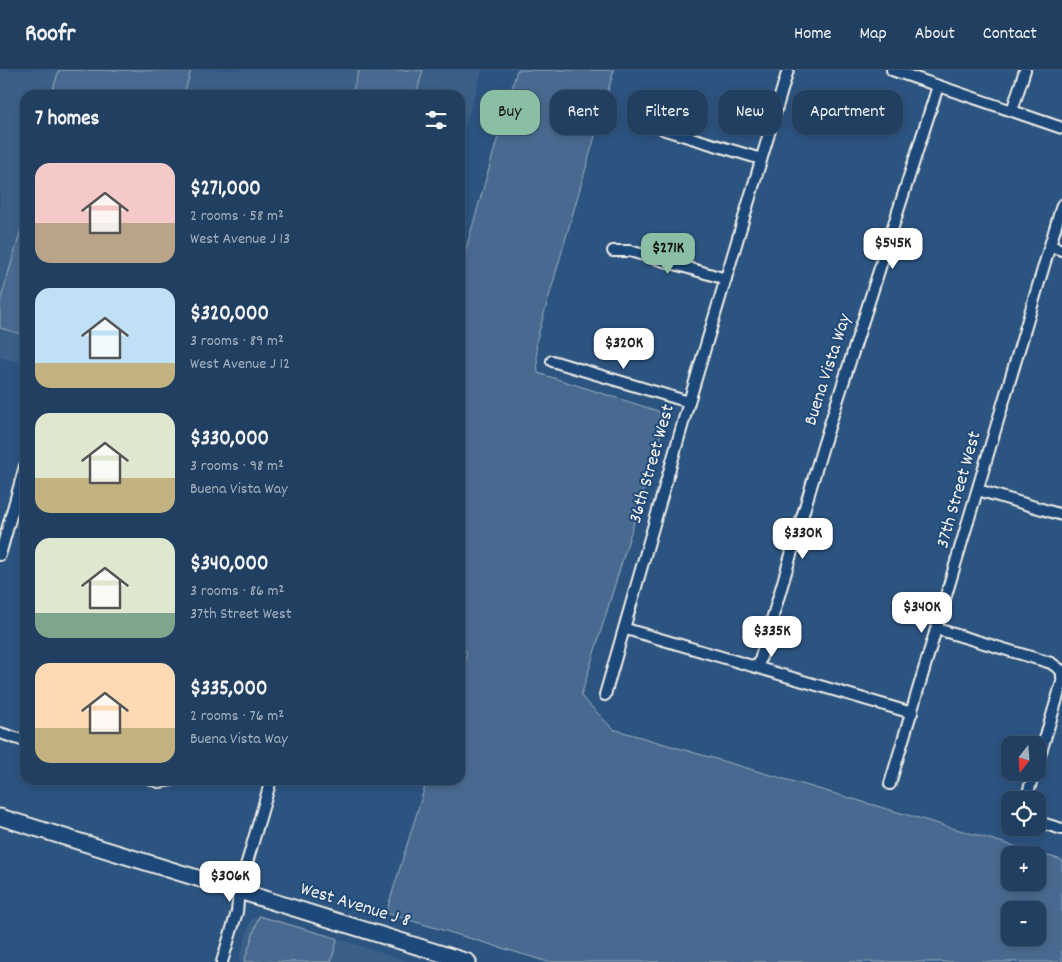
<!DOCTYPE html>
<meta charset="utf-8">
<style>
body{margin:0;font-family:Dekko,sans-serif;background:#294667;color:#f1f3f6;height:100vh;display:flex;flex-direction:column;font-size:19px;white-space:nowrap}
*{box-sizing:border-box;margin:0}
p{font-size:16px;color:#a2afbd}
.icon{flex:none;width:28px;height:28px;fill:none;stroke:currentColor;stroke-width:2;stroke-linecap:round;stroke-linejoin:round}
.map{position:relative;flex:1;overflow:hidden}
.details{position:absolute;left:20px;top:20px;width:445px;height:695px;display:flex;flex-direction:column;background:#213f61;border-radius:15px;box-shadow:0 2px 8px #0003,0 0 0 1px #3e5876}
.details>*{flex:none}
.hud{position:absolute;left:480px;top:20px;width:475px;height:45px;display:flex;gap:10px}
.needle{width:32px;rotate:197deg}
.tools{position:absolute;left:1001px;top:666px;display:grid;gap:10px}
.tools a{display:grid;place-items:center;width:45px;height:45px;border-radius:10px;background:#213f61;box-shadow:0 2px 8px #0003,0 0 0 1px #3e5876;font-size:25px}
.price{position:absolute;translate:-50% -42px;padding:0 11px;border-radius:10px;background:#fff;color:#222;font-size:16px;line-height:32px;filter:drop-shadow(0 1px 2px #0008)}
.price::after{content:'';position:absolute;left:50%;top:30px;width:15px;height:11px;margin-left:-8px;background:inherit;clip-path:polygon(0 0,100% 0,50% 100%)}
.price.active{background:#8abfa5;color:#111}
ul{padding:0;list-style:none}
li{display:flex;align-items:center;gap:15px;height:125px;padding:0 15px}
li span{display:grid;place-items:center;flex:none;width:140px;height:100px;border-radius:15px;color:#555}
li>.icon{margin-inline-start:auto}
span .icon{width:60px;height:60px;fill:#fffc;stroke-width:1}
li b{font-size:21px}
h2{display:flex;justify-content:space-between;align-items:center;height:60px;padding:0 15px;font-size:21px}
.chip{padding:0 18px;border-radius:15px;background:#213f61;box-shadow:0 2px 8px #0003,0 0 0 1px #3e5876;font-size:18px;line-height:45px}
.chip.active{background:#8abfa5;color:#111}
header{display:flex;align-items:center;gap:30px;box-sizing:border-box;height:70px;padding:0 25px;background:#213f61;border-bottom:1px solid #3e5876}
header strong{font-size:24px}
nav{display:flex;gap:28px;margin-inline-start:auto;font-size:18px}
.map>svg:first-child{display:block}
.built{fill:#3b6088}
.green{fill:#496b90;stroke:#9eaebc;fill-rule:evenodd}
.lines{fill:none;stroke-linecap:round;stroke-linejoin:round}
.street-casing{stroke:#f4f1e8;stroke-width:14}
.secondary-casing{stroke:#f4f1e8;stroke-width:19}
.street{stroke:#1f4a7a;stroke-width:10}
.secondary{stroke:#1f4a7a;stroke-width:15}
.labels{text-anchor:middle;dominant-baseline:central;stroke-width:4;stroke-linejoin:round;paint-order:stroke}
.street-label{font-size:19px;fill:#f4f1e8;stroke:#1f4a7a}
</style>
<header>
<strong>Roofr</strong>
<nav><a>Home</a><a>Map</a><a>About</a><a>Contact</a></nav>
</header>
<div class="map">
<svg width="1062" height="892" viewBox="0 0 1062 892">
<rect width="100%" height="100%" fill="#2c5481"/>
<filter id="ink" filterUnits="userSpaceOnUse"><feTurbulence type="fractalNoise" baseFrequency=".02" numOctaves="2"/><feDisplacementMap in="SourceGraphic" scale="10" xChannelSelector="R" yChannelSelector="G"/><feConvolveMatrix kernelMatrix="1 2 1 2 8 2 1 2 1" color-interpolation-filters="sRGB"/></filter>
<g filter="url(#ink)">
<path class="built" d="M 0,0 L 482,0 L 460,73 L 460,25 L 25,25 L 25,294 L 0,287 Z
M 259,846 L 336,868 L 409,892 L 238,892 L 251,850 Z"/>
<path class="green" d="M 59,0 L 191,0 L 184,25 L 51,25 Z
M 359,0 L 423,0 L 416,25 L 358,25 L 352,23 Z
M 517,0 L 614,0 L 536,272 L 538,303 L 658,341 L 664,354 L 581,626 L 613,659 L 1062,790 L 1062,892 L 548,892 L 386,843 L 427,710 L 460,710 L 460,605 L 467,583 L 460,573 L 460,200 ZM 1010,785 L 1038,785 L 1038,812 L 1010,812 ZM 1010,840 L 1038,840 L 1038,868 L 1010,868 Z
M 25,146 L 25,265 L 0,258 L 0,232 Z
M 259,846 L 336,868 L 337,871 L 331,892 L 244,892 Z"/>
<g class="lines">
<g class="street-casing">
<path id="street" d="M 892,0 L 1062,58
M 1012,41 L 1025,0
M 650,51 L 665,60 L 761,89
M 1050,176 L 1062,180
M 613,181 L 630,181 L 726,209
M 552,291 L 689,332
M 978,420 L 1062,445
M 0,485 L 25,396
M 626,559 L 912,643
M 937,559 L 1051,593 L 1062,601 L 1062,608
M 758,597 L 823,376 L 938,16
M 605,625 L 689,332 L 788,0
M 0,663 L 25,671
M 1038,692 L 1062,612
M 153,710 L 159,712 L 172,710
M 890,714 L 1062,135
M 1026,730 L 1034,702
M 1038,752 L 1062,759
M 222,892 L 237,842 L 239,820 L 271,710"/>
</g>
<g class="secondary-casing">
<path id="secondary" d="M 0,747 L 468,892"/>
</g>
<use href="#street" class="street"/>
<use href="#secondary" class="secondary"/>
</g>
</g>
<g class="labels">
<g class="street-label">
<text transform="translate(829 300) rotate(-72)">Buena Vista Way</text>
<text transform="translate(653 394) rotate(-74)">36th Street West</text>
<text transform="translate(960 420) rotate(-74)">37th Street West</text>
<text transform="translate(355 836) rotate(17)">West Avenue J 8</text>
</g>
</g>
</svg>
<div class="tools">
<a><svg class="needle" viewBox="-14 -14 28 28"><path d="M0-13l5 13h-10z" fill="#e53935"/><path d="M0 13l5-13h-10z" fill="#a2afbd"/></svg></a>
<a><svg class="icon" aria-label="locate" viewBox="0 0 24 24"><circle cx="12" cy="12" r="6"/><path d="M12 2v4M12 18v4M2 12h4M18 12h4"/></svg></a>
<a>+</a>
<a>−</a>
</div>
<b class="price" style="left:893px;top:200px">$545K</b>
<b class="price active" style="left:668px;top:205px">$271K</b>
<b class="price" style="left:624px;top:300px">$320K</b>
<b class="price" style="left:803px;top:490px">$330K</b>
<b class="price" style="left:922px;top:564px">$340K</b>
<b class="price" style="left:772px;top:588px">$335K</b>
<b class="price" style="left:230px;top:833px">$306K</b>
<div class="hud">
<a class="chip active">Buy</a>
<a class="chip">Rent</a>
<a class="chip">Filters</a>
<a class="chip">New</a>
<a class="chip">Apartment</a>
</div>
<section class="details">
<h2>7 homes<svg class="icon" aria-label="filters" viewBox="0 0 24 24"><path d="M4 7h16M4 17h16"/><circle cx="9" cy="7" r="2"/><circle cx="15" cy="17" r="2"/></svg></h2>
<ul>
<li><span style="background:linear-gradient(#f6c9c9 60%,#b9a48a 0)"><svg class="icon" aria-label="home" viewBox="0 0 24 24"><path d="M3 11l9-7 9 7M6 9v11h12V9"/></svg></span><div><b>$271,000</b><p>2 rooms · 58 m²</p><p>West Avenue J 13</p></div></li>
<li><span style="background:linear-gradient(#bfe0f5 75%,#c2b280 0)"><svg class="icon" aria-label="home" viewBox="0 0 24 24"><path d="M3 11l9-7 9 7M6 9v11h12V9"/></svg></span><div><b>$320,000</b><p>3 rooms · 89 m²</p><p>West Avenue J 12</p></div></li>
<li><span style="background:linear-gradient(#dfe7d0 65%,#c2b280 0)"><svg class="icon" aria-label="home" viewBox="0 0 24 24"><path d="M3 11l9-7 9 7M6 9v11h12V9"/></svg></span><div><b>$330,000</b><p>3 rooms · 98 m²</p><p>Buena Vista Way</p></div></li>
<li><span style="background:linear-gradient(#dfe7d0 75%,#7fa58c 0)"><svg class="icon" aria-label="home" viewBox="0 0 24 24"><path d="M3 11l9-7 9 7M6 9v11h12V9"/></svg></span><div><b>$340,000</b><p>3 rooms · 86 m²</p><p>37th Street West</p></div></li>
<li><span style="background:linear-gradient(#ffd9b3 65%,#c2b280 0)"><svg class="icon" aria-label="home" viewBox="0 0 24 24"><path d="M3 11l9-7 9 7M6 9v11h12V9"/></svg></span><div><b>$335,000</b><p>2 rooms · 76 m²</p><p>Buena Vista Way</p></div></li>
</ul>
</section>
</div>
